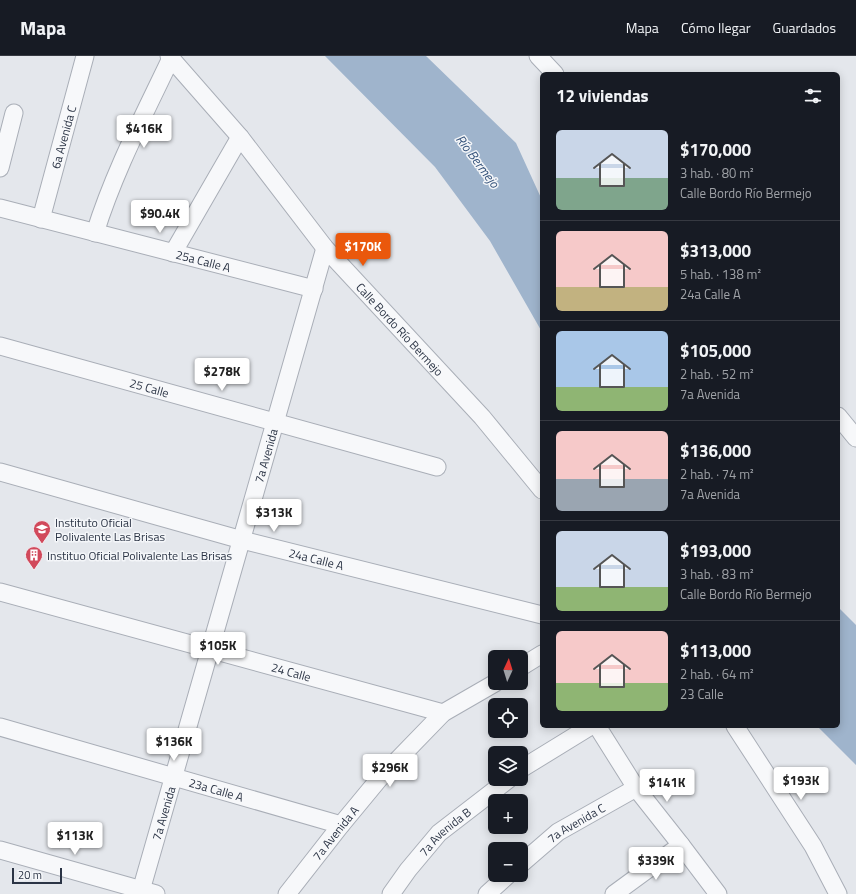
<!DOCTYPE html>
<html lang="es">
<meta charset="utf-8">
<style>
body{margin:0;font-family:"Titillium Web",sans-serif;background:#20242c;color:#f1f3f6;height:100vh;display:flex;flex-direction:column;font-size:15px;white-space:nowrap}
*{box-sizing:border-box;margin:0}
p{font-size:13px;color:#9ea1a6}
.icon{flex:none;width:22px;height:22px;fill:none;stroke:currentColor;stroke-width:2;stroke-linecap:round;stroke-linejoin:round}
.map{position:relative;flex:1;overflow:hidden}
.details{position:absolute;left:540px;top:16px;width:300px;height:656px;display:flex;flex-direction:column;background:#171b24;border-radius:6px;box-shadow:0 2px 10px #0003}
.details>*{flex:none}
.needle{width:26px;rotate:4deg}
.tools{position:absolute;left:488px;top:594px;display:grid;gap:8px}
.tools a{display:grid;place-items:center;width:40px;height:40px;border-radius:6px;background:#171b24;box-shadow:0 2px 10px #0003;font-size:20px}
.scale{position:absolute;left:12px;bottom:10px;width:50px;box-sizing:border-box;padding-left:4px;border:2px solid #2b3445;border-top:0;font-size:11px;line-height:14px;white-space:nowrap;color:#2b3445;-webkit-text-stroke:3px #f4f6f9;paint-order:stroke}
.price{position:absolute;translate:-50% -34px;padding:0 9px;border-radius:4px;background:#fff;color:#222;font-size:13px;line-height:26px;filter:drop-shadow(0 1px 2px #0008)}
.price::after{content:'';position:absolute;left:50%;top:24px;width:12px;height:9px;margin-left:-6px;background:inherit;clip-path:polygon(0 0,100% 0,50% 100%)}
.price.on{background:#ea580c;color:#fff}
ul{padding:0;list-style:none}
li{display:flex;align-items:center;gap:12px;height:100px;padding:0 16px}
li+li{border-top:1px solid #363941}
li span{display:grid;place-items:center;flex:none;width:112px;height:80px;border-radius:6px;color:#555}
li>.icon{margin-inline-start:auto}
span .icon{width:48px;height:48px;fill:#fffc;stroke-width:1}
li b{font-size:17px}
h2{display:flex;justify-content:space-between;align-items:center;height:48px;padding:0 16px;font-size:17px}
header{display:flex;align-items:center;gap:24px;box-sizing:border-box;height:56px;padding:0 20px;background:#171b24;border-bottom:1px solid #363941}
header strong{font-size:19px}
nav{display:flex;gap:22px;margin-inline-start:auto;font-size:14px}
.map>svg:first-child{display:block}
.water{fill:#9fb4cc}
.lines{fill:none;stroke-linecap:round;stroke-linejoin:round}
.minor-casing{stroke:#a9aeb7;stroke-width:19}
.minor{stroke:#f7f8fa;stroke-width:17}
.labels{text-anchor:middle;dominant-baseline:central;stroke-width:3;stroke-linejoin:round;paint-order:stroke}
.street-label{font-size:12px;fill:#2b3445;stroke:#f4f6f9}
.poi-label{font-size:12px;fill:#2b3445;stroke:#f4f6f9;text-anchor:start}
.water-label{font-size:13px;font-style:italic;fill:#34527a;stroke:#f4f6f9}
</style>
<header>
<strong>Mapa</strong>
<nav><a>Mapa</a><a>Cómo llegar</a><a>Guardados</a></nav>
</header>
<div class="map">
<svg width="856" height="838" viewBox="0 0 856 838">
<rect width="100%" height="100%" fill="#e4e7ec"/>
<path class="water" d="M 325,0 L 426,0 L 516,87 L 542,144 L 542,276 L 490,185 L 435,111 Z
M 838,551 L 856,569 L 856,709 L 817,670 L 838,670 Z"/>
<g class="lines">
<g class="minor-casing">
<g id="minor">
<path id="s1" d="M 169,0 L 240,81 L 325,192 L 482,361 L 542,434"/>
<path d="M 538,0 L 555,18"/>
<path d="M 0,112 L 14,57"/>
<path id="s2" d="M 0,152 L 314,233"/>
<path id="s3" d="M 41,163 L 85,0"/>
<path d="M 95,177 C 114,116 144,59 171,2"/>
<path d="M 173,197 L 240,81"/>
<path id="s4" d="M 0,290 L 437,411"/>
<path d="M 838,360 L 856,382"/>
<path id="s5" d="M 0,416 L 242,484 L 542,559"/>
<path id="s6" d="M 0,536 L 443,657"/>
<path d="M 521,611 L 542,598"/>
<path d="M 597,670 L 636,732 L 681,789 L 718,838"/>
<path d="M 735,670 L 813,790 L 838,838"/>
<path id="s7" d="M 0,671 L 341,769"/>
<path d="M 521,713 L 591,670"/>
<path d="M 0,794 L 156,838"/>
<path id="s8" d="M 521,808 L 558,776 L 636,732"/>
<path id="s9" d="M 140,838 L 325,192"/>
<path id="s10" d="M 287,838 L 341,769 L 379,723 L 443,657 L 495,627"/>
<path id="s11" d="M 391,838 L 408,814 L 439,777 L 509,723"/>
<path d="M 487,838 L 508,819"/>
<path d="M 614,838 L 681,789"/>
</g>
</g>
<use href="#minor" class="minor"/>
</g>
<defs>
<g id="school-pin" transform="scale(0.9)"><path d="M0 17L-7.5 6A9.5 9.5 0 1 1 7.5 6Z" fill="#d1495b" stroke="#f4f6f9"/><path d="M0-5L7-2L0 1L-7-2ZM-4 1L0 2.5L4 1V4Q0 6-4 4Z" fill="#fff"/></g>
<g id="building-pin" transform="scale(0.9)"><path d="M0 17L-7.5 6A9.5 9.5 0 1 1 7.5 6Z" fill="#d1495b" stroke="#f4f6f9"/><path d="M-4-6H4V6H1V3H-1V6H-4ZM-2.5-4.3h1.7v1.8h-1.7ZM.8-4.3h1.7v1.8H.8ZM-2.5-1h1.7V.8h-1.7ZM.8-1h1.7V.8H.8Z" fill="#fff"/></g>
</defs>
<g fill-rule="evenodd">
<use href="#school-pin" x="42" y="473"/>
<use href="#building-pin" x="34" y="499"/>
</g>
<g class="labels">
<g class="street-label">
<text stroke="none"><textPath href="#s3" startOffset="85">6a Avenida C</textPath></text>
<text stroke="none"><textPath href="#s2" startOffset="210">25a Calle A</textPath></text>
<text stroke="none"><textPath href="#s1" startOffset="358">Calle Bordo Río Bermejo</textPath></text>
<text stroke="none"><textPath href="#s4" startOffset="155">25 Calle</textPath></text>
<text stroke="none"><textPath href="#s9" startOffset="456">7a Avenida</textPath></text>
<text stroke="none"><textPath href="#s5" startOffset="328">24a Calle A</textPath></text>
<text stroke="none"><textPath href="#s6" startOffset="302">24 Calle</textPath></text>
<text stroke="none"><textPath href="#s7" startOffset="225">23a Calle A</textPath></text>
<text stroke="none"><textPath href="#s9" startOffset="84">7a Avenida</textPath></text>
<text stroke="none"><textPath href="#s8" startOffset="69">7a Avenida C</textPath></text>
<text stroke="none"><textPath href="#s11" startOffset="83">7a Avenida B</textPath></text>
<text stroke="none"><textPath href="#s10" startOffset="78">7a Avenida A</textPath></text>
</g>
<g class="poi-label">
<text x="55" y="466">Instituto Oficial<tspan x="55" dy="14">Polivalente Las Brisas</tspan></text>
<text x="47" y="499">Instituo Oficial Polivalente Las Brisas</text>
</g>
<g class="water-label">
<text transform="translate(478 105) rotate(53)">Río Bermejo</text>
</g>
</g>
</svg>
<div class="tools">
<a><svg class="needle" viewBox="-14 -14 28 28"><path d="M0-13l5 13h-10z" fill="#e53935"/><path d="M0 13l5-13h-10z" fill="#9ea1a6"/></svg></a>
<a><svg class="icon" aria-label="locate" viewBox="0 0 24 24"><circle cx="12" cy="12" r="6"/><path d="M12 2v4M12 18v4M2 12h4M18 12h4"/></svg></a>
<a><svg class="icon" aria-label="layers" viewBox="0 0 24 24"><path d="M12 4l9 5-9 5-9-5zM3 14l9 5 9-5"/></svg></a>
<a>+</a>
<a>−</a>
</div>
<div class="scale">20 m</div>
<b class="price" style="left:144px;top:93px">$416K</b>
<b class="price" style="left:160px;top:178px">$90.4K</b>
<b class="price on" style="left:363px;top:211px">$170K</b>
<b class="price" style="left:222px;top:336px">$278K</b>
<b class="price" style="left:274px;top:477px">$313K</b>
<b class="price" style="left:218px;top:610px">$105K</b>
<b class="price" style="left:174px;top:706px">$136K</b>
<b class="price" style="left:390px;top:732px">$296K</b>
<b class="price" style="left:801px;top:745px">$193K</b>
<b class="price" style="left:667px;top:747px">$141K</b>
<b class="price" style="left:75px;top:800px">$113K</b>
<b class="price" style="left:656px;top:825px">$339K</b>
<section class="details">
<h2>12 viviendas<svg class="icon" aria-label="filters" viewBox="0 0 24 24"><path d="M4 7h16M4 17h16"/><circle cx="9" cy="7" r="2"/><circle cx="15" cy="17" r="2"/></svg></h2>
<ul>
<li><span style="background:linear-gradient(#c9d6e8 60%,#7fa58c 0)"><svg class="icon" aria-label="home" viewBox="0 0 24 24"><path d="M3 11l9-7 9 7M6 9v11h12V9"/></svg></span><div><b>$170,000</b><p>3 hab. · 80 m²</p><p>Calle Bordo Río Bermejo</p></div></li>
<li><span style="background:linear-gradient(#f6c9c9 70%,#c2b280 0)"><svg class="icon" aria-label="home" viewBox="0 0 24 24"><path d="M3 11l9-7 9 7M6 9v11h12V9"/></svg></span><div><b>$313,000</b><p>5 hab. · 138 m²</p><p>24a Calle A</p></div></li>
<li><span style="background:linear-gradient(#a9c7e8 70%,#8fb573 0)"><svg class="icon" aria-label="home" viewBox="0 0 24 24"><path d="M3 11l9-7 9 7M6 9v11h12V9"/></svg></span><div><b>$105,000</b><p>2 hab. · 52 m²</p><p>7a Avenida</p></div></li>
<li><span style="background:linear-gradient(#f6c9c9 60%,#9aa5b1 0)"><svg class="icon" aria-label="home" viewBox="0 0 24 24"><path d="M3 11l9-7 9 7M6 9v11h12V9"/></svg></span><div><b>$136,000</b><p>2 hab. · 74 m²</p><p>7a Avenida</p></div></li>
<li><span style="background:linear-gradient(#c9d6e8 70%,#8fb573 0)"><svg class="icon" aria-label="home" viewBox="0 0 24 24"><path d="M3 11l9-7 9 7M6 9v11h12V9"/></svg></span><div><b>$193,000</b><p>3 hab. · 83 m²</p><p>Calle Bordo Río Bermejo</p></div></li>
<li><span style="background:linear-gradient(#f6c9c9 65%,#8fb573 0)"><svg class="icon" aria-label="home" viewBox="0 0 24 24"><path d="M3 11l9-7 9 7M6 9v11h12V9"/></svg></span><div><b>$113,000</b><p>2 hab. · 64 m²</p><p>23 Calle</p></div></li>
</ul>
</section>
</div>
